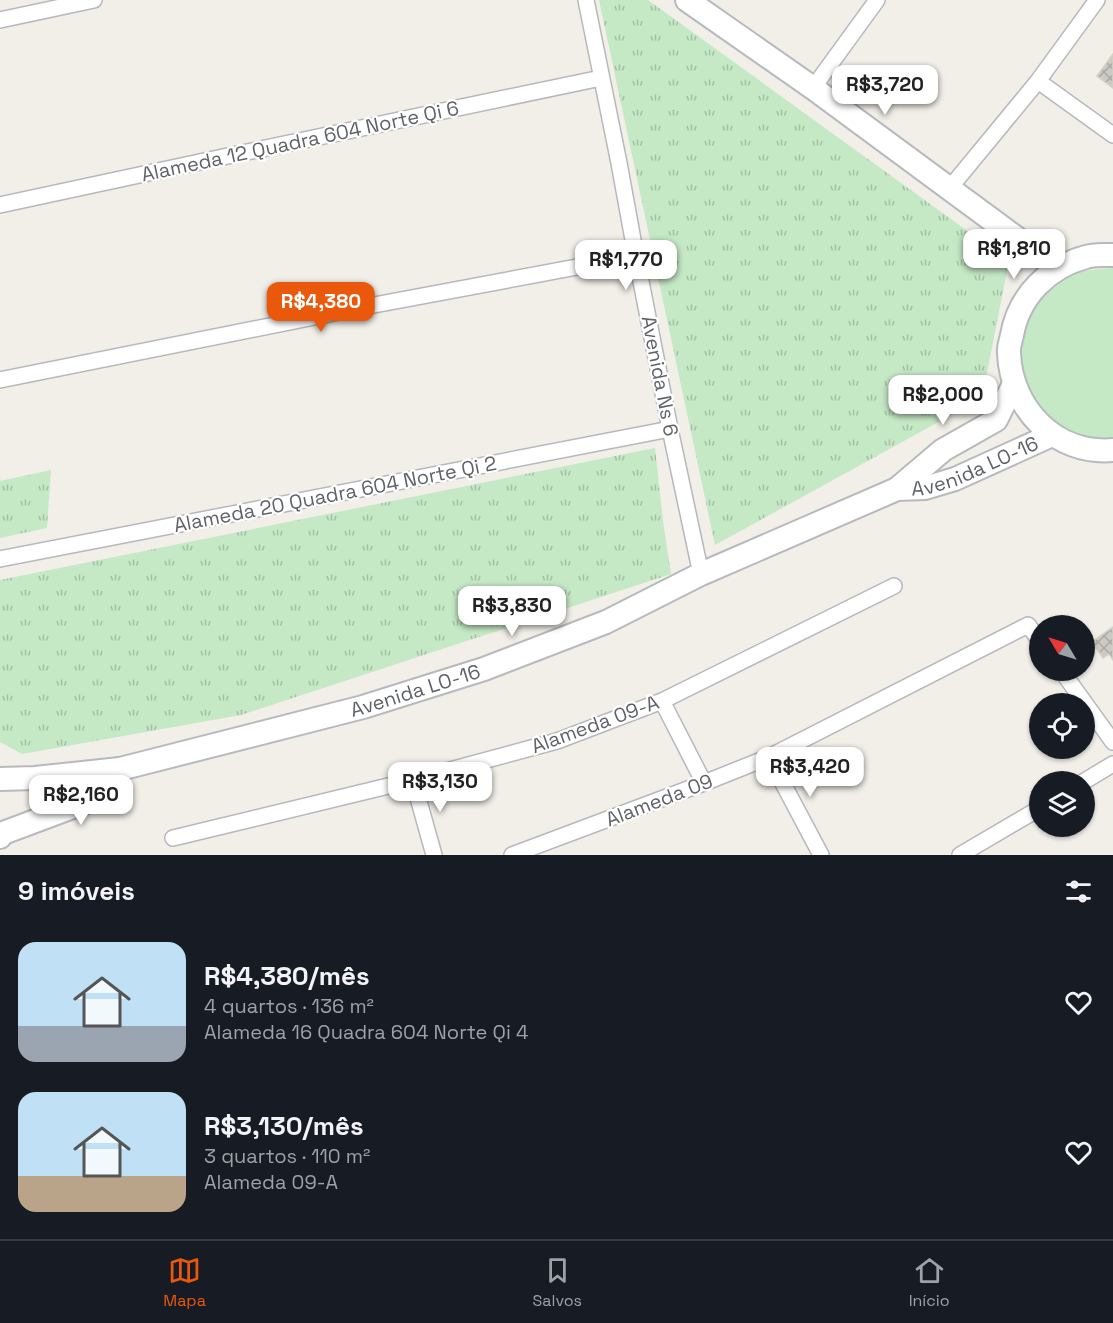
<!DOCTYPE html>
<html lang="pt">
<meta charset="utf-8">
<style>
body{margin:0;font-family:"Space Grotesk",sans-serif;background:#20242c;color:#f1f3f6;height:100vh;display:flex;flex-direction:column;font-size:22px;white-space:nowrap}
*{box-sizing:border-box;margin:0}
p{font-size:20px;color:#9ea1a6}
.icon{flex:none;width:33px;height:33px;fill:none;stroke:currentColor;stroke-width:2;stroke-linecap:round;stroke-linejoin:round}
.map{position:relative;height:855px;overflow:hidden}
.sheet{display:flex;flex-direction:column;background:#171b24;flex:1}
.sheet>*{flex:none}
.needle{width:39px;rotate:308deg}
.buttons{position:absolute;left:1029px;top:615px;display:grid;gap:12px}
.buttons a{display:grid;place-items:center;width:66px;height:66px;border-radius:50%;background:#171b24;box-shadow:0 2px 4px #0004;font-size:30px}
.price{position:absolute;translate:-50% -51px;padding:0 14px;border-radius:12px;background:#fff;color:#222;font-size:20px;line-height:39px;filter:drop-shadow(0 2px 3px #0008)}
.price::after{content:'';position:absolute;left:50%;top:36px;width:18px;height:14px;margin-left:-9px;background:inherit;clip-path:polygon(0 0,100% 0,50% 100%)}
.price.active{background:#ea580c;color:#fff}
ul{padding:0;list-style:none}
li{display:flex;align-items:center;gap:18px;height:150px;padding:0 18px}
li span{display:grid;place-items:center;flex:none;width:168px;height:120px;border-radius:18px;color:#555}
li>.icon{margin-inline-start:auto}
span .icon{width:72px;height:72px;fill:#fffc;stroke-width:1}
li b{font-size:26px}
h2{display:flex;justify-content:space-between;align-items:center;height:72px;padding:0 18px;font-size:26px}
.menu{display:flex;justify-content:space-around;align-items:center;height:84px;border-top:2px solid #363941;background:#171b24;font-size:16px;color:#9ea1a6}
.menu a{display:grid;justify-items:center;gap:3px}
.menu .active{color:#ea580c}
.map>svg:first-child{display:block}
.grass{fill:#c5e8c5}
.park{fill:url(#park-tufts)}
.building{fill:url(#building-cross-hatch);stroke:#d6d1c6;stroke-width:1.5}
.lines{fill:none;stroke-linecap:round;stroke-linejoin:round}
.street-casing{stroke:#b5b8bc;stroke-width:18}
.secondary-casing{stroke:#b6babf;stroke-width:26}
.street{stroke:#fff;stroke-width:15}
.secondary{stroke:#fff;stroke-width:22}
.labels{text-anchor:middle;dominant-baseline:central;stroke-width:4.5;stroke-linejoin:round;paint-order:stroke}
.street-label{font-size:20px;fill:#5f6368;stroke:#fff}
</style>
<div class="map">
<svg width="1113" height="855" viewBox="0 0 1113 855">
<defs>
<pattern id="park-tufts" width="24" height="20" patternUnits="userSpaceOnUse" patternTransform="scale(1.5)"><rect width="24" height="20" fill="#c5e8c5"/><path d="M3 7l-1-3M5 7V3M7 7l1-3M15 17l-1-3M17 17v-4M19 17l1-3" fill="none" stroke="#a3c0a4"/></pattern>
<pattern id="building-cross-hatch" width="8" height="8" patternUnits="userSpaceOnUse" patternTransform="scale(1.5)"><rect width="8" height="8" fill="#cccac5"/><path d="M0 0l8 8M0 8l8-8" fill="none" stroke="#a9a8a4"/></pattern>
</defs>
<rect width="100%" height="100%" fill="#f1efe8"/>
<path class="grass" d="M 1113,268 L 1113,439 C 1099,441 1081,437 1069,431 C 1056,424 1043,415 1034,402 C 1010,363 1019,316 1054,287 C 1057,284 1061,280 1064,278 C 1081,270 1095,269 1113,268 Z"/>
<path class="park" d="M 599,0 L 648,0 L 1009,261 L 982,398 L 715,545 Z
M 655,448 L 663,521 L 671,574 L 241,715 L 22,754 L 0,742 L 0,580 Z
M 51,470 L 47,528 L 0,538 L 0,481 Z"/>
<path class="building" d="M 1113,54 L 1113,88 L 1097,76 Z
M 1113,627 L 1113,660 L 1109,654 L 1103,658 L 1092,642 Z"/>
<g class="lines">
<g class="street-casing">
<path id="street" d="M 586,0 L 619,163 L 636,256 L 670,429 L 701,574
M 0,20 L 94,0
M 1038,81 L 1113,135
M 813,88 L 877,0
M 949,189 L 1038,81 L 1097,0
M 0,205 L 223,157 L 601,78
M 0,380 L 374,305 L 636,256
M 0,559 L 670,429
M 1061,670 L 1113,742
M 662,701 L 704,783
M 769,757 L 821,855
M 413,780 L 434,855
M 1083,782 L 1113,764
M 173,838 L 413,780 L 557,741 L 662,701 L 894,586
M 512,855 L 704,783 L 769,757 L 1028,625 L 1040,641
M 960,855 L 1040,808"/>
</g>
<g class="secondary-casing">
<g id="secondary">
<path d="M 687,0 L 813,88 L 1057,268"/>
<path d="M 1113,255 C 1104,255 1094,254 1086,257 C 1048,267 1019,296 1012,335 C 1011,341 1008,347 1009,353 C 1011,409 1056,455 1113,450"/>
<path id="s1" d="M 897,489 L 925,488 L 955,479 L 1052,435"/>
<path id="s2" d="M 0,779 L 35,778 L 120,769 L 363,707 L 484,669 L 606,622 L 701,574 L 897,489 L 943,450 L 996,420 L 1014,384"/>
<path d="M 0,837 L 3,833 L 86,802 L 120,769"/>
</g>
</g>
<use href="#street" class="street"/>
<use href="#secondary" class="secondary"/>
</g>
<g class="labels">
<g class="street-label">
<text transform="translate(300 141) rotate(-12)">Alameda 12 Quadra 604 Norte Qi 6</text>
<text transform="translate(660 376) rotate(79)">Avenida Ns 6</text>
<text stroke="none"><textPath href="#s1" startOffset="82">Avenida LO-16</textPath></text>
<text transform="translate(335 494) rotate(-11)">Alameda 20 Quadra 604 Norte Qi 2</text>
<text stroke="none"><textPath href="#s2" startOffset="426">Avenida LO-16</textPath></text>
<text transform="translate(595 724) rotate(-20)">Alameda 09-A</text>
<text transform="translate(659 800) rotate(-21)">Alameda 09</text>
</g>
</g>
</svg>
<div class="buttons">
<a><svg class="needle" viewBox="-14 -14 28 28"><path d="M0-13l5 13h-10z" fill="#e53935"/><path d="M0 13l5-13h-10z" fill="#9ea1a6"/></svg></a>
<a><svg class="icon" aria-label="locate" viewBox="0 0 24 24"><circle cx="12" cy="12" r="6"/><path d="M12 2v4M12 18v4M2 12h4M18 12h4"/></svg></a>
<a><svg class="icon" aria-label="layers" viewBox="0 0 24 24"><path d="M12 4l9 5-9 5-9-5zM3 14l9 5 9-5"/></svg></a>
</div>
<b class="price" style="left:885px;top:116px">R$3,720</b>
<b class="price" style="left:1014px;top:280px">R$1,810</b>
<b class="price" style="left:626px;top:291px">R$1,770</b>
<b class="price active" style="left:321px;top:333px">R$4,380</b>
<b class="price" style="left:943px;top:426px">R$2,000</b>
<b class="price" style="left:512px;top:637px">R$3,830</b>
<b class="price" style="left:810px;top:798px">R$3,420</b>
<b class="price" style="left:440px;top:813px">R$3,130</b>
<b class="price" style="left:81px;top:826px">R$2,160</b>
</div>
<section class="sheet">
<h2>9 imóveis<svg class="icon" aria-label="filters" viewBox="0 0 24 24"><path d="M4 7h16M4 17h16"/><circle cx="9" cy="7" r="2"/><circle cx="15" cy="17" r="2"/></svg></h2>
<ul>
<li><span style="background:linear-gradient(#bfe0f5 70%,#9aa5b1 0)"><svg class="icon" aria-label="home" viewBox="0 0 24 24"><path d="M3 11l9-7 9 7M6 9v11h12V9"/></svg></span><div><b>R$4,380/mês</b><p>4 quartos · 136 m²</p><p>Alameda 16 Quadra 604 Norte Qi 4</p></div><svg class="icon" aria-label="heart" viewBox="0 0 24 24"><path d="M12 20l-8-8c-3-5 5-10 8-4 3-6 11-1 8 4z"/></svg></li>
<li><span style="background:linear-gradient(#bfe0f5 70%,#b9a48a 0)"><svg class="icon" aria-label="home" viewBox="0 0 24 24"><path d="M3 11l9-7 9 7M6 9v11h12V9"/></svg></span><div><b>R$3,130/mês</b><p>3 quartos · 110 m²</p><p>Alameda 09-A</p></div><svg class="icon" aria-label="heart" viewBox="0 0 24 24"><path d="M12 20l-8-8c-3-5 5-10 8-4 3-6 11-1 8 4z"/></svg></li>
</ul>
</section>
<nav class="menu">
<a class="active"><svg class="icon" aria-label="map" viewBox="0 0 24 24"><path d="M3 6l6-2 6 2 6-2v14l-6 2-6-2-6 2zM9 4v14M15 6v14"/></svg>Mapa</a>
<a><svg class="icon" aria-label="saved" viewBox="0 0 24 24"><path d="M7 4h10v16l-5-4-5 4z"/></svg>Salvos</a>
<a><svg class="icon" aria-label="home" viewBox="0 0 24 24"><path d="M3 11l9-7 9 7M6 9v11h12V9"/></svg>Início</a>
</nav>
